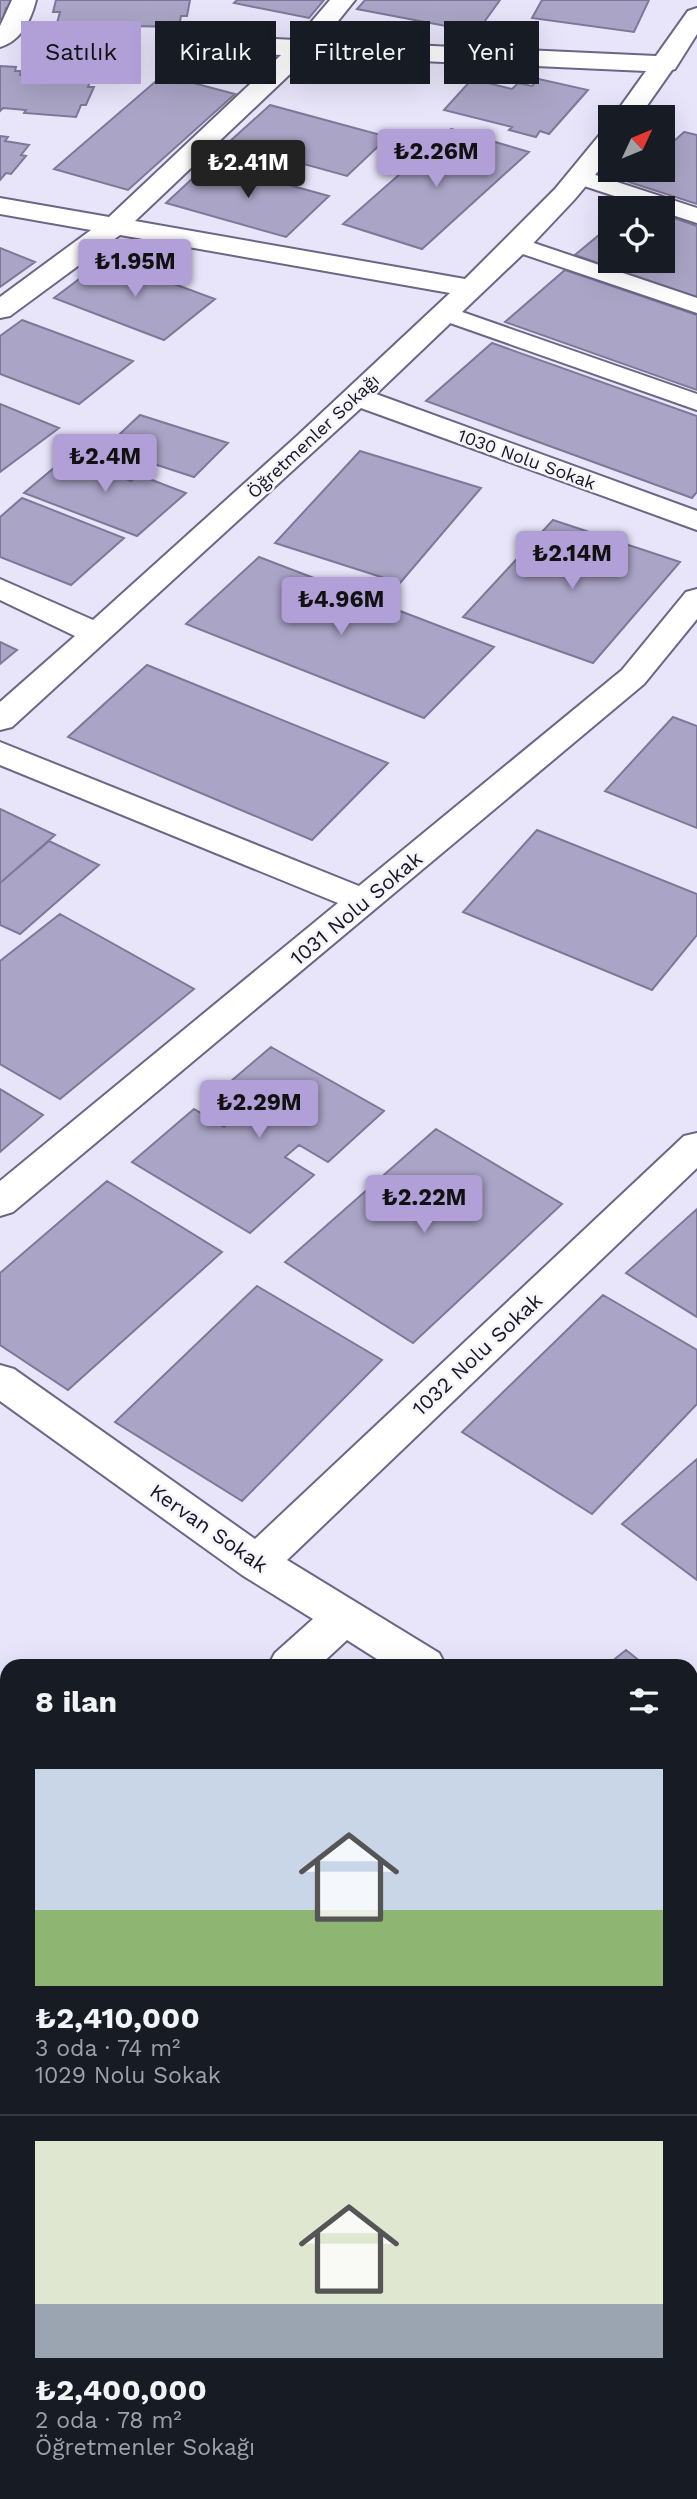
<!DOCTYPE html>
<html lang="tr">
<meta charset="utf-8">
<style>
body{margin:0;font-family:"Work Sans",sans-serif;background:#242831;color:#f1f3f6;height:100vh;display:flex;flex-direction:column;font-size:26px;white-space:nowrap}
*{box-sizing:border-box;margin:0}
p{font-size:23px;color:#9ea1a6}
.icon{flex:none;width:38px;height:38px;fill:none;stroke:currentColor;stroke-width:2;stroke-linecap:round;stroke-linejoin:round}
.map{position:relative;flex:1;overflow:hidden}
.drawer{position:absolute;left:0px;top:1659px;width:698px;height:840px;display:flex;flex-direction:column;background:#171b24;border-radius:21px 21px 0 0;box-shadow:0 7px 28px #0002}
.drawer>*{flex:none}
.top-card{position:absolute;left:21px;top:21px;width:656px;height:63px;display:flex;gap:14px}
.needle{width:46px;rotate:46deg}
.buttons{position:absolute;left:598px;top:105px;display:grid;gap:14px}
.buttons a{display:grid;place-items:center;width:77px;height:77px;border-radius:0px;background:#171b24;box-shadow:0 7px 28px #0002;font-size:35px}
.price{position:absolute;translate:-50% -60px;padding:0 16px;border-radius:7px;background:#b1a0d8;color:#111;font-size:23px;line-height:46px;filter:drop-shadow(0 2px 4px #0008)}
.price::after{content:'';position:absolute;left:50%;top:42px;width:21px;height:16px;margin-left:-10px;background:inherit;clip-path:polygon(0 0,100% 0,50% 100%)}
.price.current{background:#222;color:#fff}
ul{padding:0;list-style:none}
li{display:grid;align-content:center;gap:14px;height:371px;padding:0 35px}
li+li{border-top:2px solid #363941}
li span{display:grid;place-items:center;height:217px;border-radius:0px;color:#555}
li>.icon{margin-inline-start:auto}
span .icon{width:126px;height:126px;fill:#fffc;stroke-width:1}
li b{font-size:30px}
h2{display:flex;justify-content:space-between;align-items:center;height:84px;padding:0 35px;font-size:30px}
.pill{padding:0 24px;border-radius:0px;background:#171b24;box-shadow:0 7px 28px #0002;font-size:24px;line-height:63px}
.pill.current{background:#b1a0d8;color:#111}
.map>svg:first-child{display:block}
.building{fill:#aaa4c6;stroke:#7e7898;stroke-width:2}
.lines{fill:none;stroke-linecap:round;stroke-linejoin:round}
.service-casing{stroke:#6c6685;stroke-width:4}
.minor-casing{stroke:#6c6685;stroke-width:4}
.service{fill:#fff;fill-rule:evenodd}
.minor{fill:#fff;fill-rule:evenodd}
.labels{text-anchor:middle;dominant-baseline:central;stroke-width:5;stroke-linejoin:round;paint-order:stroke}
.far-street-label{font-size:18px;fill:#171521;stroke:#f5f4fb}
.street-label{font-size:21px;fill:#171521;stroke:#f5f4fb}
</style>
<div class="map">
<svg width="697" height="2499" viewBox="0 0 697 2499">
<rect width="100%" height="100%" fill="#e8e5fa"/>
<path class="building" d="M 0,0 L 14,0 L 12,8 L 6,8 L 3,20 L 0,19 Z
M 56,0 L 190,0 L 187,16 L 181,16 L 179,27 L 129,26 L 130,22 L 107,22 L 106,25 L 57,23 L 60,12 L 53,12 Z
M 237,0 L 324,0 L 309,18 L 234,3 Z
M 365,0 L 500,0 L 477,32 L 357,9 Z
M 542,0 L 649,0 L 634,32 L 532,18 Z
M 0,66 L 16,67 L 15,71 L 21,71 L 20,75 L 33,76 L 35,72 L 43,73 L 44,70 L 69,71 L 67,75 L 92,77 L 88,87 L 94,87 L 86,105 L 81,105 L 76,117 L 24,113 L 26,110 L 3,108 L 0,111 Z
M 163,75 L 235,94 L 128,190 L 54,169 Z
M 472,79 L 512,89 L 518,83 L 532,86 L 539,79 L 588,90 L 549,134 L 540,131 L 536,137 L 509,130 L 512,127 L 444,110 Z
M 270,105 L 388,137 L 347,176 L 228,143 Z
M 451,129 L 529,152 L 422,249 L 343,224 Z
M 684,132 L 697,135 L 697,204 L 629,182 L 642,170 L 663,170 L 663,151 Z
M 0,136 L 8,137 L 5,141 L 29,145 L 21,155 L 26,156 L 11,174 L 6,173 L 0,180 Z
M 209,163 L 329,196 L 286,237 L 166,203 Z
M 663,214 L 697,226 L 697,297 L 575,255 L 611,225 L 611,261 L 663,261 Z
M 0,248 L 35,262 L 0,287 Z
M 106,259 L 215,299 L 164,340 L 54,298 Z
M 565,270 L 697,315 L 697,390 L 505,322 Z
M 22,320 L 133,361 L 79,404 L 0,374 L 0,336 Z
M 492,343 L 697,416 L 697,492 L 692,498 L 426,401 Z
M 0,404 L 59,428 L 0,472 Z
M 140,415 L 228,443 L 194,477 L 105,448 Z
M 360,451 L 481,488 L 400,583 L 275,543 Z
M 73,452 L 109,466 L 104,470 L 131,481 L 139,475 L 186,493 L 137,536 L 24,493 Z
M 22,498 L 124,538 L 71,585 L 0,557 L 0,517 Z
M 553,520 L 680,562 L 593,663 L 463,617 Z
M 259,557 L 494,647 L 424,718 L 186,624 Z
M 0,642 L 17,650 L 0,664 Z
M 147,665 L 388,763 L 312,840 L 68,737 Z
M 673,717 L 697,726 L 697,828 L 605,791 Z
M 0,809 L 55,835 L 0,883 Z
M 537,830 L 697,894 L 697,935 L 652,990 L 463,912 Z
M 49,841 L 99,865 L 20,934 L 0,925 L 0,883 Z
M 60,914 L 194,989 L 60,1099 L 0,1064 L 0,961 Z
M 271,1047 L 384,1111 L 328,1162 L 299,1145 L 285,1157 L 314,1175 L 250,1233 L 132,1162 L 194,1109 L 224,1127 L 245,1109 L 217,1093 Z
M 0,1089 L 43,1115 L 0,1152 Z
M 436,1129 L 562,1204 L 413,1343 L 285,1262 Z
M 107,1181 L 222,1252 L 68,1390 L 0,1345 L 0,1273 Z
M 697,1209 L 697,1317 L 626,1273 Z
M 257,1286 L 382,1360 L 242,1501 L 115,1422 Z
M 603,1295 L 697,1350 L 697,1404 L 592,1514 L 462,1432 Z
M 697,1459 L 697,1580 L 622,1524 Z
M 626,1650 L 646,1666 L 606,1666 Z
M 7,2059 L 7,2272 L 0,2264 L 0,2065 Z
M 220,2492 L 340,2492 L 333,2499 L 227,2499 Z"/>
<g class="lines">
<g class="service-casing">
<path id="service" d="M 580,170 L 697,208 L 697,223 L 663,212 L 663,208 L 651,208 L 572,182 L 568,177 L 572,172 Z
M 516,237 L 697,298 L 697,313 L 508,249 L 504,244 L 508,239 Z
M 445,306 L 697,394 L 697,410 L 436,318 L 433,313 L 436,308 Z"/>
</g>
<g class="minor-casing">
<path id="minor" d="M 12,0 L 36,0 C 31,20 21,41 0,47 L 0,26 Z
M 330,0 L 355,0 L 322,41 L 656,56 L 688,11 L 697,8 L 697,34 L 675,69 L 672,70 L 639,117 L 613,117 L 646,71 L 309,56 L 135,221 L 465,279 L 555,189 L 602,132 L 611,130 L 611,156 L 574,200 L 524,253 L 376,394 L 697,511 L 697,530 L 361,408 L 12,727 L 0,730 L 0,702 L 75,636 L 0,600 L 0,579 L 93,620 L 297,436 L 450,293 L 120,235 L 10,316 L 0,318 L 0,297 L 91,230 L 0,214 L 0,198 L 109,217 L 281,55 L 191,51 L 182,48 L 178,43 L 182,38 L 191,35 L 296,40 Z
M 697,589 L 697,619 L 644,684 L 13,1212 L 0,1216 L 0,1181 L 338,903 L 0,765 L 0,742 L 359,886 L 622,670 L 686,592 Z
M 697,1133 L 697,1168 L 287,1560 L 439,1653 L 446,1666 L 388,1666 L 347,1640 L 319,1666 L 268,1666 L 275,1653 L 313,1619 L 242,1575 L 0,1401 L 0,1365 L 14,1369 L 255,1539 L 684,1136 Z
M 697,1720 L 697,1761 L 691,1763 L 691,1722 Z
M 691,1813 L 697,1815 L 697,1855 L 691,1853 Z
M 7,1909 L 7,1954 L 0,1956 L 0,1911 Z
M 0,2389 L 7,2392 L 7,2446 L 0,2444 Z
M 47,2492 L 102,2492 L 105,2499 L 50,2499 Z"/>
</g>
<use href="#service" class="service"/>
<use href="#minor" class="minor"/>
</g>
<g class="labels">
<g class="far-street-label">
<text transform="translate(313 436) rotate(-43)">Öğretmenler Sokağı</text>
<text transform="translate(527 459) rotate(20)">1030 Nolu Sokak</text>
</g>
<g class="street-label">
<text transform="translate(356 908) rotate(-40)">1031 Nolu Sokak</text>
<text transform="translate(477 1354) rotate(-43)">1032 Nolu Sokak</text>
<text transform="translate(209 1528) rotate(35)">Kervan Sokak</text>
</g>
</g>
</svg>
<div class="buttons">
<a><svg class="needle" viewBox="-14 -14 28 28"><path d="M0-13l5 13h-10z" fill="#e53935"/><path d="M0 13l5-13h-10z" fill="#9ea1a6"/></svg></a>
<a><svg class="icon" aria-label="locate" viewBox="0 0 24 24"><circle cx="12" cy="12" r="6"/><path d="M12 2v4M12 18v4M2 12h4M18 12h4"/></svg></a>
</div>
<b class="price" style="left:436px;top:189px">₺2.26M</b>
<b class="price current" style="left:248px;top:200px">₺2.41M</b>
<b class="price" style="left:135px;top:299px">₺1.95M</b>
<b class="price" style="left:105px;top:494px">₺2.4M</b>
<b class="price" style="left:572px;top:591px">₺2.14M</b>
<b class="price" style="left:341px;top:637px">₺4.96M</b>
<b class="price" style="left:259px;top:1140px">₺2.29M</b>
<b class="price" style="left:424px;top:1235px">₺2.22M</b>
<div class="top-card">
<a class="pill current">Satılık</a>
<a class="pill">Kiralık</a>
<a class="pill">Filtreler</a>
<a class="pill">Yeni</a>
</div>
<section class="drawer">
<h2>8 ilan<svg class="icon" aria-label="filters" viewBox="0 0 24 24"><path d="M4 7h16M4 17h16"/><circle cx="9" cy="7" r="2"/><circle cx="15" cy="17" r="2"/></svg></h2>
<ul>
<li><span style="background:linear-gradient(#c9d6e8 65%,#8fb573 0)"><svg class="icon" aria-label="home" viewBox="0 0 24 24"><path d="M3 11l9-7 9 7M6 9v11h12V9"/></svg></span><div><b>₺2,410,000</b><p>3 oda · 74 m²</p><p>1029 Nolu Sokak</p></div></li>
<li><span style="background:linear-gradient(#dfe7d0 75%,#9aa5b1 0)"><svg class="icon" aria-label="home" viewBox="0 0 24 24"><path d="M3 11l9-7 9 7M6 9v11h12V9"/></svg></span><div><b>₺2,400,000</b><p>2 oda · 78 m²</p><p>Öğretmenler Sokağı</p></div></li>
</ul>
</section>
</div>
